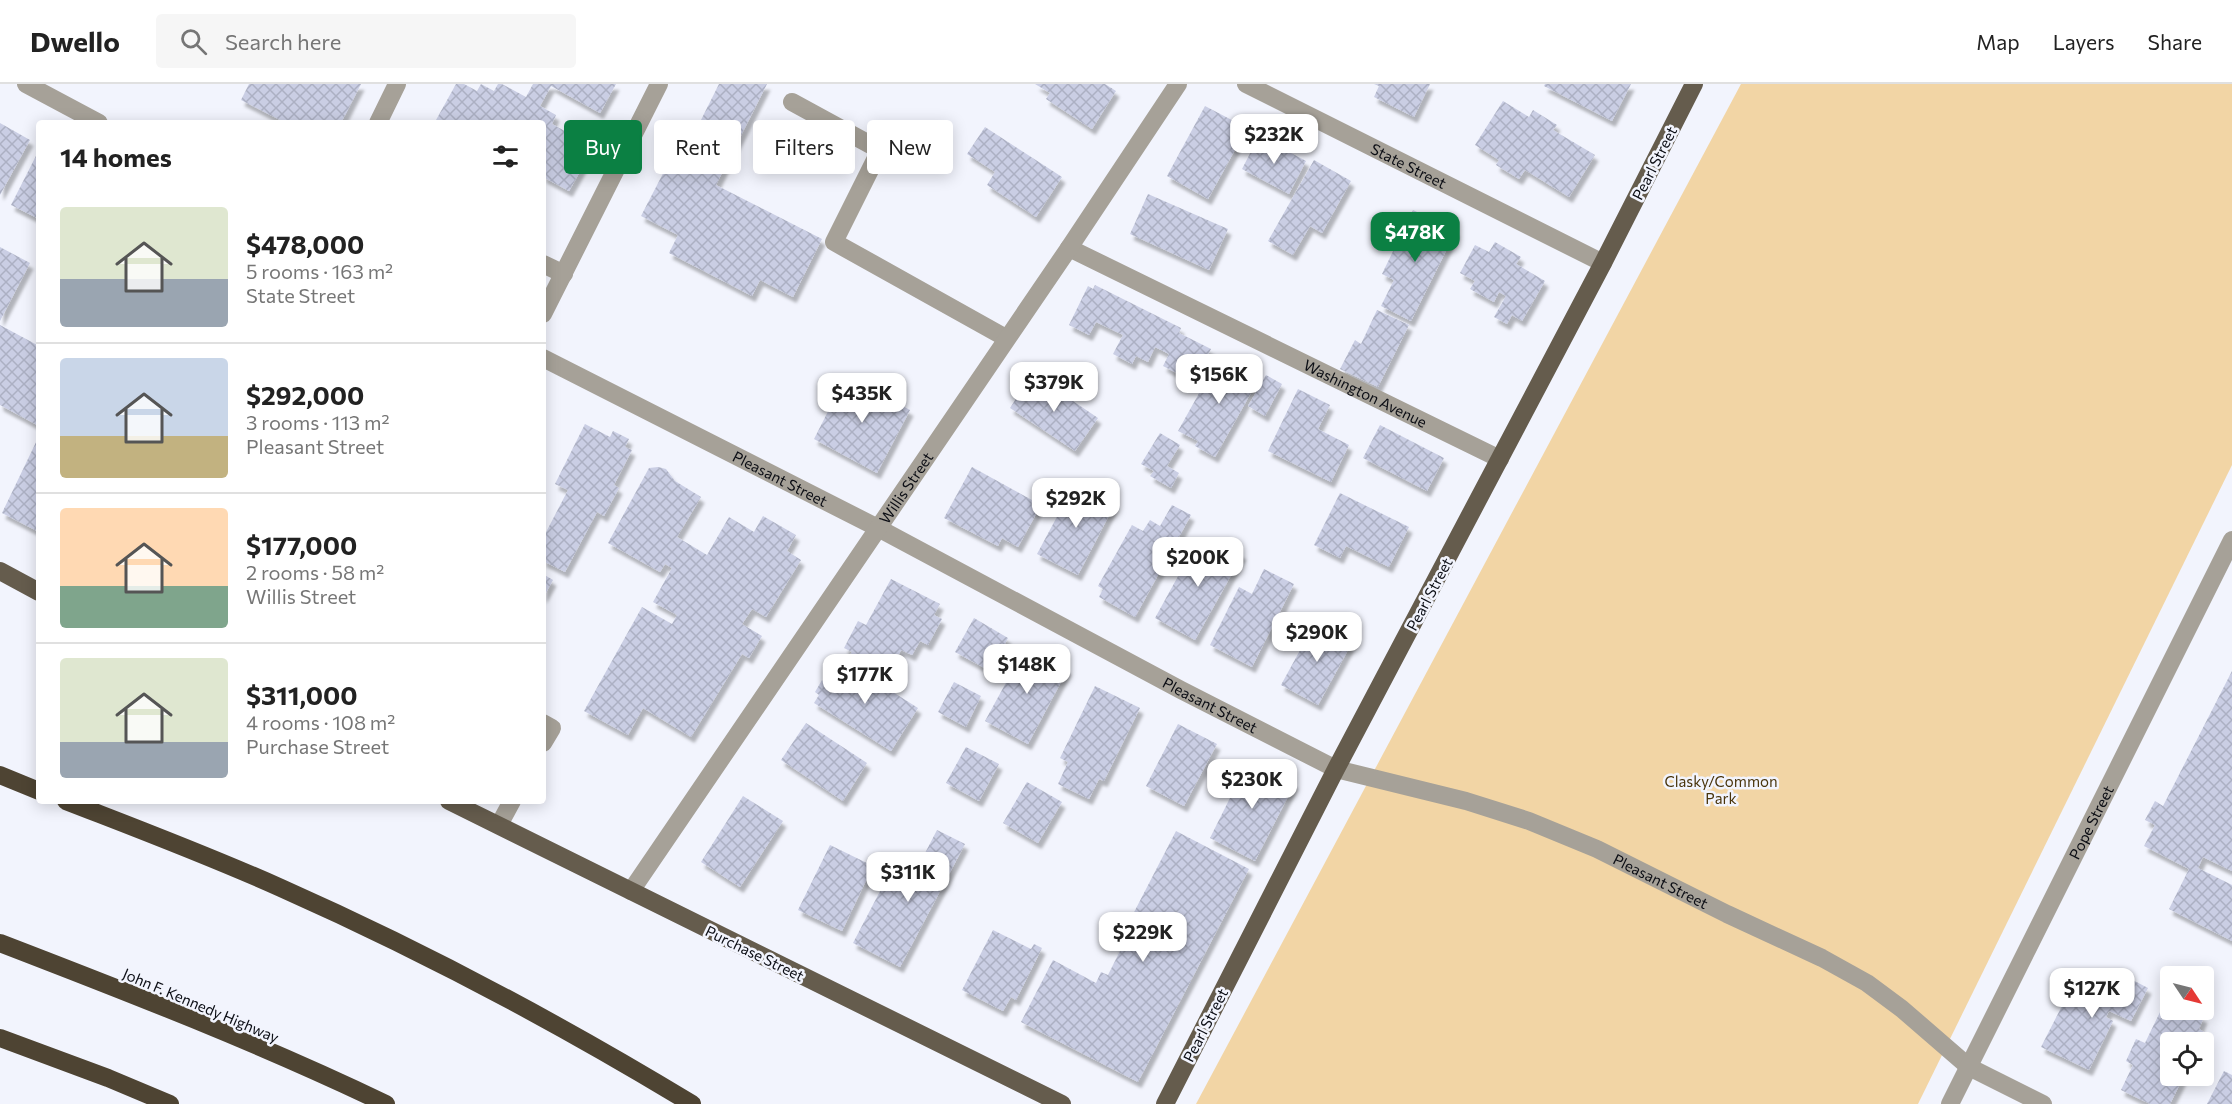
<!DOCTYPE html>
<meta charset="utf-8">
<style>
body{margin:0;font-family:Commissioner,sans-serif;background:#f6f6f6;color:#222;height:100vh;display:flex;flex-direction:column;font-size:22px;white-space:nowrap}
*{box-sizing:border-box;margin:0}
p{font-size:20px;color:#767676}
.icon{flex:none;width:33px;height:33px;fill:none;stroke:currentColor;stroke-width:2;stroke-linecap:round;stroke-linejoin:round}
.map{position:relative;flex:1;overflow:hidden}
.sheet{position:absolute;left:36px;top:36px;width:510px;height:684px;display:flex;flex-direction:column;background:#fff;border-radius:6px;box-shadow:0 3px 15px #0003}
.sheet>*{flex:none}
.guide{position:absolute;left:564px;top:36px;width:570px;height:54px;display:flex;gap:12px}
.needle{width:39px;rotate:125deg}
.tools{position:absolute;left:2160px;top:882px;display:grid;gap:12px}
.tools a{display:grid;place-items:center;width:54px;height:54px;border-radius:6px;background:#fff;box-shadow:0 3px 15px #0003;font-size:30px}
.price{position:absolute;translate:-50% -51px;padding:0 14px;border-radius:12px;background:#fff;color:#222;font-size:20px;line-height:39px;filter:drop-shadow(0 2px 3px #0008)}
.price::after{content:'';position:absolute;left:50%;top:36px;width:18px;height:14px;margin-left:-9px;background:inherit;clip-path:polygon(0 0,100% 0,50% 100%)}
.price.current{background:#0b8043;color:#fff}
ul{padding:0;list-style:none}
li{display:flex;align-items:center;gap:18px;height:150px;padding:0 24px}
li+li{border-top:2px solid #e0e0e0}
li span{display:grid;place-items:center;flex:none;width:168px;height:120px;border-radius:6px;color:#555}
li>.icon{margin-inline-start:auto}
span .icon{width:72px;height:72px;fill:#fffc;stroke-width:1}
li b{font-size:26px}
h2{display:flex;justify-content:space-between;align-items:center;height:72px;padding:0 24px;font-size:26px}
.pill{padding:0 21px;border-radius:6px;background:#fff;box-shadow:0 3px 15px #0003;font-size:21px;line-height:54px}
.pill.current{background:#0b8043;color:#fff}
header{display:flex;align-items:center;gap:36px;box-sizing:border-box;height:84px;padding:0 30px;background:#fff;border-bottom:2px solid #e0e0e0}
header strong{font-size:28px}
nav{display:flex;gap:33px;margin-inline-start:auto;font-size:21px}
.search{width:420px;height:54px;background:#f6f6f6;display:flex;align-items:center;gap:15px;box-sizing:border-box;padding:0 21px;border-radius:6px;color:#767676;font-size:22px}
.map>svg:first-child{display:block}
.park{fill:#f2d5a5}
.building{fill:url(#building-cross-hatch);filter:url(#shadow)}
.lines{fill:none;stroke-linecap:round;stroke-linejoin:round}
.minor{stroke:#a6a198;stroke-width:18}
.major{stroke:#655c4d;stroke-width:18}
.highway{stroke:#4e4433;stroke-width:18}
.labels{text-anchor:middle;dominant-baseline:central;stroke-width:5;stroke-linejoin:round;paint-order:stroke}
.street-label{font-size:15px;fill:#0b0d14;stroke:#f2f4fd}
.park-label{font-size:15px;fill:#49340b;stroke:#f2f4fd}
</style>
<header>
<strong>Dwello</strong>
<div class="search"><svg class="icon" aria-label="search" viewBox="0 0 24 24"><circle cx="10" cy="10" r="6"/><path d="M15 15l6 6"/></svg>Search here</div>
<nav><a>Map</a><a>Layers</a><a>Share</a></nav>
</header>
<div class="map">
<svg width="2232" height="1020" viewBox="0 0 2232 1020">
<defs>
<pattern id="building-cross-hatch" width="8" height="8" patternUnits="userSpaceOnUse" patternTransform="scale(1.5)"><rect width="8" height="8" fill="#cacee4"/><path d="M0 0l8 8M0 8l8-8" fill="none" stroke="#acb0c3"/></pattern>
<filter id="shadow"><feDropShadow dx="3.5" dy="6" stdDeviation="1.5" flood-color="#0004"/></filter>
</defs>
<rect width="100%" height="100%" fill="#f2f4fd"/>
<path class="park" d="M 1741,0 L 2232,0 L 2232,381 L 1918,1020 L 1196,1020 Z"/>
<path class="building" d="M 249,0 L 361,0 L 341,39 L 286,39 L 241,16 Z
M 456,0 L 464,0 L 477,7 L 481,0 L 494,7 L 498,0 L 502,0 L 526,13 L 533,0 L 616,0 L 600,29 L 551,2 L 540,22 L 556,31 L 552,40 L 594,63 L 569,107 L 543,93 L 543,39 L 442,39 L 436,36 Z
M 719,0 L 767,0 L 716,101 L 822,155 L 793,213 L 760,196 L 752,212 L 669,169 L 678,151 L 641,132 L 670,76 L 679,80 Z
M 1035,0 L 1105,0 L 1116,7 L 1092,45 L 1046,15 L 1050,9 Z
M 1374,0 L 1430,0 L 1414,33 L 1374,13 L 1379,2 Z
M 1545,0 L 1631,0 L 1612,37 L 1544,2 Z
M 1503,17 L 1529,33 L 1533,26 L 1557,41 L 1553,46 L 1595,71 L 1569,113 L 1525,86 L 1519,95 L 1496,81 L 1499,76 L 1475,61 Z
M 1205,22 L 1247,44 L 1208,115 L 1167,92 Z
M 0,39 L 30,56 L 0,111 Z
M 985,43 L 1062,93 L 1036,133 L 987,101 L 995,88 L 967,70 Z
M 1259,52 L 1306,77 L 1289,110 L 1242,85 Z
M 39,66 L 39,135 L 11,121 Z
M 1314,76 L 1351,97 L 1322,149 L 1310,142 L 1293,171 L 1268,157 Z
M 1148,110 L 1228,145 L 1209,186 L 1130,150 Z
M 1413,126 L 1456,147 L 1411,237 L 1381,222 L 1394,196 L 1382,190 Z
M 1495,158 L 1521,173 L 1516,180 L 1545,197 L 1522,237 L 1512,231 L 1507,240 L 1494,233 L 1506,212 L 1499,208 L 1494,218 L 1470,205 L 1475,197 L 1460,189 L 1475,161 L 1489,168 Z
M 0,163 L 30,179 L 0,237 Z
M 1095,201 L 1181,244 L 1179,249 L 1211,265 L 1194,298 L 1163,282 L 1169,270 L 1155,263 L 1148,278 L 1136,272 L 1132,280 L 1113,270 L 1123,251 L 1096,238 L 1089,251 L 1069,241 L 1088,202 L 1093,205 Z
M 1377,226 L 1409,241 L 1378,303 L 1340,285 L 1355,256 L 1361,260 Z
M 0,241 L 39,262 L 39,342 L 0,321 Z
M 1231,270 L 1254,283 L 1249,293 L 1257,298 L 1215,373 L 1195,362 L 1198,357 L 1178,347 L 1217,277 L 1225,282 Z
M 1266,291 L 1282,300 L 1265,332 L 1248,322 Z
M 846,292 L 910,326 L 877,389 L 814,355 Z
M 1039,294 L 1098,334 L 1075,367 L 1010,324 L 1026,299 Z
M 1298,305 L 1330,321 L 1318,345 L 1349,361 L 1331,398 L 1268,367 Z
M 585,340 L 610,353 L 613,347 L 629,355 L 625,363 L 632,366 L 614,401 L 619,404 L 604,432 L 597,428 L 565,488 L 543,477 L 543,454 L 568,406 L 555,400 Z
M 1380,341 L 1444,374 L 1427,407 L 1363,374 Z
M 1160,349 L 1180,361 L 1167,382 L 1179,389 L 1171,404 L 1150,392 L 1154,387 L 1141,380 Z
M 39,352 L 39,448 L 2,429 Z
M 658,383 L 666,385 L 675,397 L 701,413 L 677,453 L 707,471 L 729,433 L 754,448 L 763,432 L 796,451 L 787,467 L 801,476 L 766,533 L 752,525 L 742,540 L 762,552 L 749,574 L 742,570 L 691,653 L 643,624 L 628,651 L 584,627 L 642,523 L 672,540 L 677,531 L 653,518 L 672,484 L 665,480 L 660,488 L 608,459 L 649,384 Z
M 972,383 L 1041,421 L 1018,463 L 1002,454 L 998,462 L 944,434 Z
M 1075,399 L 1115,420 L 1078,491 L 1037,470 Z
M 1340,409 L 1409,443 L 1389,483 L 1346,462 L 1340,474 L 1314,461 Z
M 1172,421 L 1191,431 L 1135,533 L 1099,513 L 1103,505 L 1098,502 L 1132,441 L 1143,447 L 1150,436 L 1160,442 Z
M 1198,456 L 1220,469 L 1225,460 L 1243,470 L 1195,556 L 1155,534 Z
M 1264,485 L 1294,500 L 1252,583 L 1210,561 L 1239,503 L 1252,510 Z
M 543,490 L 553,496 L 543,514 Z
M 891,495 L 940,520 L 934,531 L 942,535 L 928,561 L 920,557 L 912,571 L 901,566 L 894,581 L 886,576 L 881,584 L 874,580 L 869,590 L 846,578 L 852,568 L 844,564 L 858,537 L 866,541 Z
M 974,534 L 1008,554 L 990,587 L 955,568 Z
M 1316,537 L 1353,557 L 1318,621 L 1281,601 Z
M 1026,562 L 1068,585 L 1028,660 L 985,637 Z
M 834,577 L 855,591 L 858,586 L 918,624 L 891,667 L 814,619 L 819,611 L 815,608 L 822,596 L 826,600 L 831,593 L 826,590 Z
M 2232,587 L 2232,787 L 2203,773 L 2198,784 L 2232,801 L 2232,857 L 2169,825 L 2189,785 L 2144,762 L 2155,741 L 2145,736 L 2155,717 L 2163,722 Z
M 954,598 L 981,612 L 966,643 L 938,628 Z
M 1095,602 L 1140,624 L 1104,697 L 1099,695 L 1089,715 L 1058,700 L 1068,678 L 1060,674 Z
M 806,639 L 867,679 L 843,717 L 781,676 Z
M 1178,640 L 1217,660 L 1184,722 L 1146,702 Z
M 966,663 L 999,680 L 979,717 L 946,699 Z
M 1249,676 L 1295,699 L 1255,777 L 1210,754 Z
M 1027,698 L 1062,718 L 1038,759 L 1003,739 Z
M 743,712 L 783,737 L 740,803 L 701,778 Z
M 937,746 L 965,760 L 900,883 L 853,859 L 888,792 L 908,802 Z
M 1176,747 L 1249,785 L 1138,998 L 1021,938 L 1053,876 L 1096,899 L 1101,888 L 1108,891 L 1120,867 L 1115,865 Z
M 830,761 L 873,782 L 842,847 L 798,826 Z
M 993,846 L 1031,865 L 1034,860 L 1042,864 L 1016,916 L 1011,913 L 1003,927 L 962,906 Z
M 2094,890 L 2120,903 L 2125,892 L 2148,904 L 2131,937 L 2109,927 L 2106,933 L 2113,937 L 2089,986 L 2041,963 L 2066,914 L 2079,920 Z
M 2170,918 L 2170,926 L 2187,926 L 2204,933 L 2199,945 L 2204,948 L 2199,958 L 2170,958 L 2170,992 L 2184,992 L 2170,1020 L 2150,1020 L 2121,1006 L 2133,981 L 2126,977 L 2136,955 L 2145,959 L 2161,926 L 2166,928 Z
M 2224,987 L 2232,991 L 2232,1020 L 2207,1020 Z"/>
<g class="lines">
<g class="minor">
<path d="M 26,0 L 99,39"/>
<path id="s1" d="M 1246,0 L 1603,179"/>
<path d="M 792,18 L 880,66 L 834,158 L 1006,254"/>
<path d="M 378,39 L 397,0"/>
<path id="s2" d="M 1069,164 L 1500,375"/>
<path d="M 543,180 L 564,190"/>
<path d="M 543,230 L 659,0"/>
<path id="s3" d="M 543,274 L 878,444 L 1181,606 L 1336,685 L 1466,717 L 1529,737 L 1597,765 L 1727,830 L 1822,874 L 1867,899 L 1902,925 L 1969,983 L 2043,1020"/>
<path d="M 543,639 L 552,644 L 543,659"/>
<path d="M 499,741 L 512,717"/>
<path id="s4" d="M 631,807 L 1069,164 L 1178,0"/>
<path id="s5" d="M 1950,1020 L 2232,456"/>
</g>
<path class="major" d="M 0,487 L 39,508
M 449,717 L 1062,1020
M 1165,1020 L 1336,685 L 1603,179 L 1694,0"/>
<path class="highway" d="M 0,691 L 39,707
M 66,717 C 138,745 210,772 281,804 C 423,867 560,940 692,1020
M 0,859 C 130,909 261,960 386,1020
M 0,954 L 108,994 L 170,1020"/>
</g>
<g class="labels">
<g class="street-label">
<text transform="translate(1654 79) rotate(-63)">Pearl Street</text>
<text stroke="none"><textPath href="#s1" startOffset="182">State Street</textPath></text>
<text stroke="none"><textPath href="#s2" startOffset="330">Washington Avenue</textPath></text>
<text stroke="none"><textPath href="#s3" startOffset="266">Pleasant Street</textPath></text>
<text stroke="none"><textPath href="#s4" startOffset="488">Willis Street</textPath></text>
<text transform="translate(1429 510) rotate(-62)">Pearl Street</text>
<text stroke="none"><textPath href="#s3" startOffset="752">Pleasant Street</textPath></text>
<text stroke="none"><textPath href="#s5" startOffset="315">Pope Street</textPath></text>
<text stroke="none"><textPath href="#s3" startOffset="1238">Pleasant Street</textPath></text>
<text transform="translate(755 869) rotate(26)">Purchase Street</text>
<text transform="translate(201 921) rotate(23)">John F. Kennedy Highway</text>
<text transform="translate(1205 941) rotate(-63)">Pearl Street</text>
</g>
<g class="park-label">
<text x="1721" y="697">Clasky/Common<tspan x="1721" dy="17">Park</tspan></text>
</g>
</g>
</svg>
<div class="tools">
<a><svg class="needle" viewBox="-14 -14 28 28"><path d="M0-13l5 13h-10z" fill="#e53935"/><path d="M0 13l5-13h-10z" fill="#767676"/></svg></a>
<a><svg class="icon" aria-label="locate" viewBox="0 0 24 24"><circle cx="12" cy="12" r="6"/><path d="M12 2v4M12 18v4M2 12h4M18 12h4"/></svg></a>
</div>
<b class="price" style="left:1274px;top:81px">$232K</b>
<b class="price current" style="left:1415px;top:179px">$478K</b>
<b class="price" style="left:1219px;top:321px">$156K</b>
<b class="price" style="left:1054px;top:329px">$379K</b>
<b class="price" style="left:862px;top:340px">$435K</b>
<b class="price" style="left:1076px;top:445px">$292K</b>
<b class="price" style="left:1198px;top:504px">$200K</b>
<b class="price" style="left:1317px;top:579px">$290K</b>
<b class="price" style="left:1027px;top:611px">$148K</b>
<b class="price" style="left:865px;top:621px">$177K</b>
<b class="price" style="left:1252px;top:726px">$230K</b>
<b class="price" style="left:908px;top:819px">$311K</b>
<b class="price" style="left:1143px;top:879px">$229K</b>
<b class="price" style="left:2092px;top:935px">$127K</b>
<div class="guide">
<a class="pill current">Buy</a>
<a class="pill">Rent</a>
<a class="pill">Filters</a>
<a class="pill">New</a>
</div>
<section class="sheet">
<h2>14 homes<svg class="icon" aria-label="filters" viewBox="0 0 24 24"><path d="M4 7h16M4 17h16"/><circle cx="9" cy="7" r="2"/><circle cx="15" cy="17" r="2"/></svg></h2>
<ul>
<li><span style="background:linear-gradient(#dfe7d0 60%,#9aa5b1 0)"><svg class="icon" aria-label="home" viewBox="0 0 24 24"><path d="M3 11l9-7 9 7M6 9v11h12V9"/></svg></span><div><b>$478,000</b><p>5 rooms · 163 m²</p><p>State Street</p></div></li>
<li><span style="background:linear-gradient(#c9d6e8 65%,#c2b280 0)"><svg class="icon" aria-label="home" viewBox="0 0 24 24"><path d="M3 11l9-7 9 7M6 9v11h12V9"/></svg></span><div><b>$292,000</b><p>3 rooms · 113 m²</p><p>Pleasant Street</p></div></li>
<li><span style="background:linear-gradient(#ffd9b3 65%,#7fa58c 0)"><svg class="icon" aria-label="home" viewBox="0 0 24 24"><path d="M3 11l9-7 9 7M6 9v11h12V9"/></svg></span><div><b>$177,000</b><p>2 rooms · 58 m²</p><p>Willis Street</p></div></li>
<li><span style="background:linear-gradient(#dfe7d0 70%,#9aa5b1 0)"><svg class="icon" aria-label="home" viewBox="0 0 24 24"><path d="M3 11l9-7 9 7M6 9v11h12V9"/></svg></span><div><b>$311,000</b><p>4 rooms · 108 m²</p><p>Purchase Street</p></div></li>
</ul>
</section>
</div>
